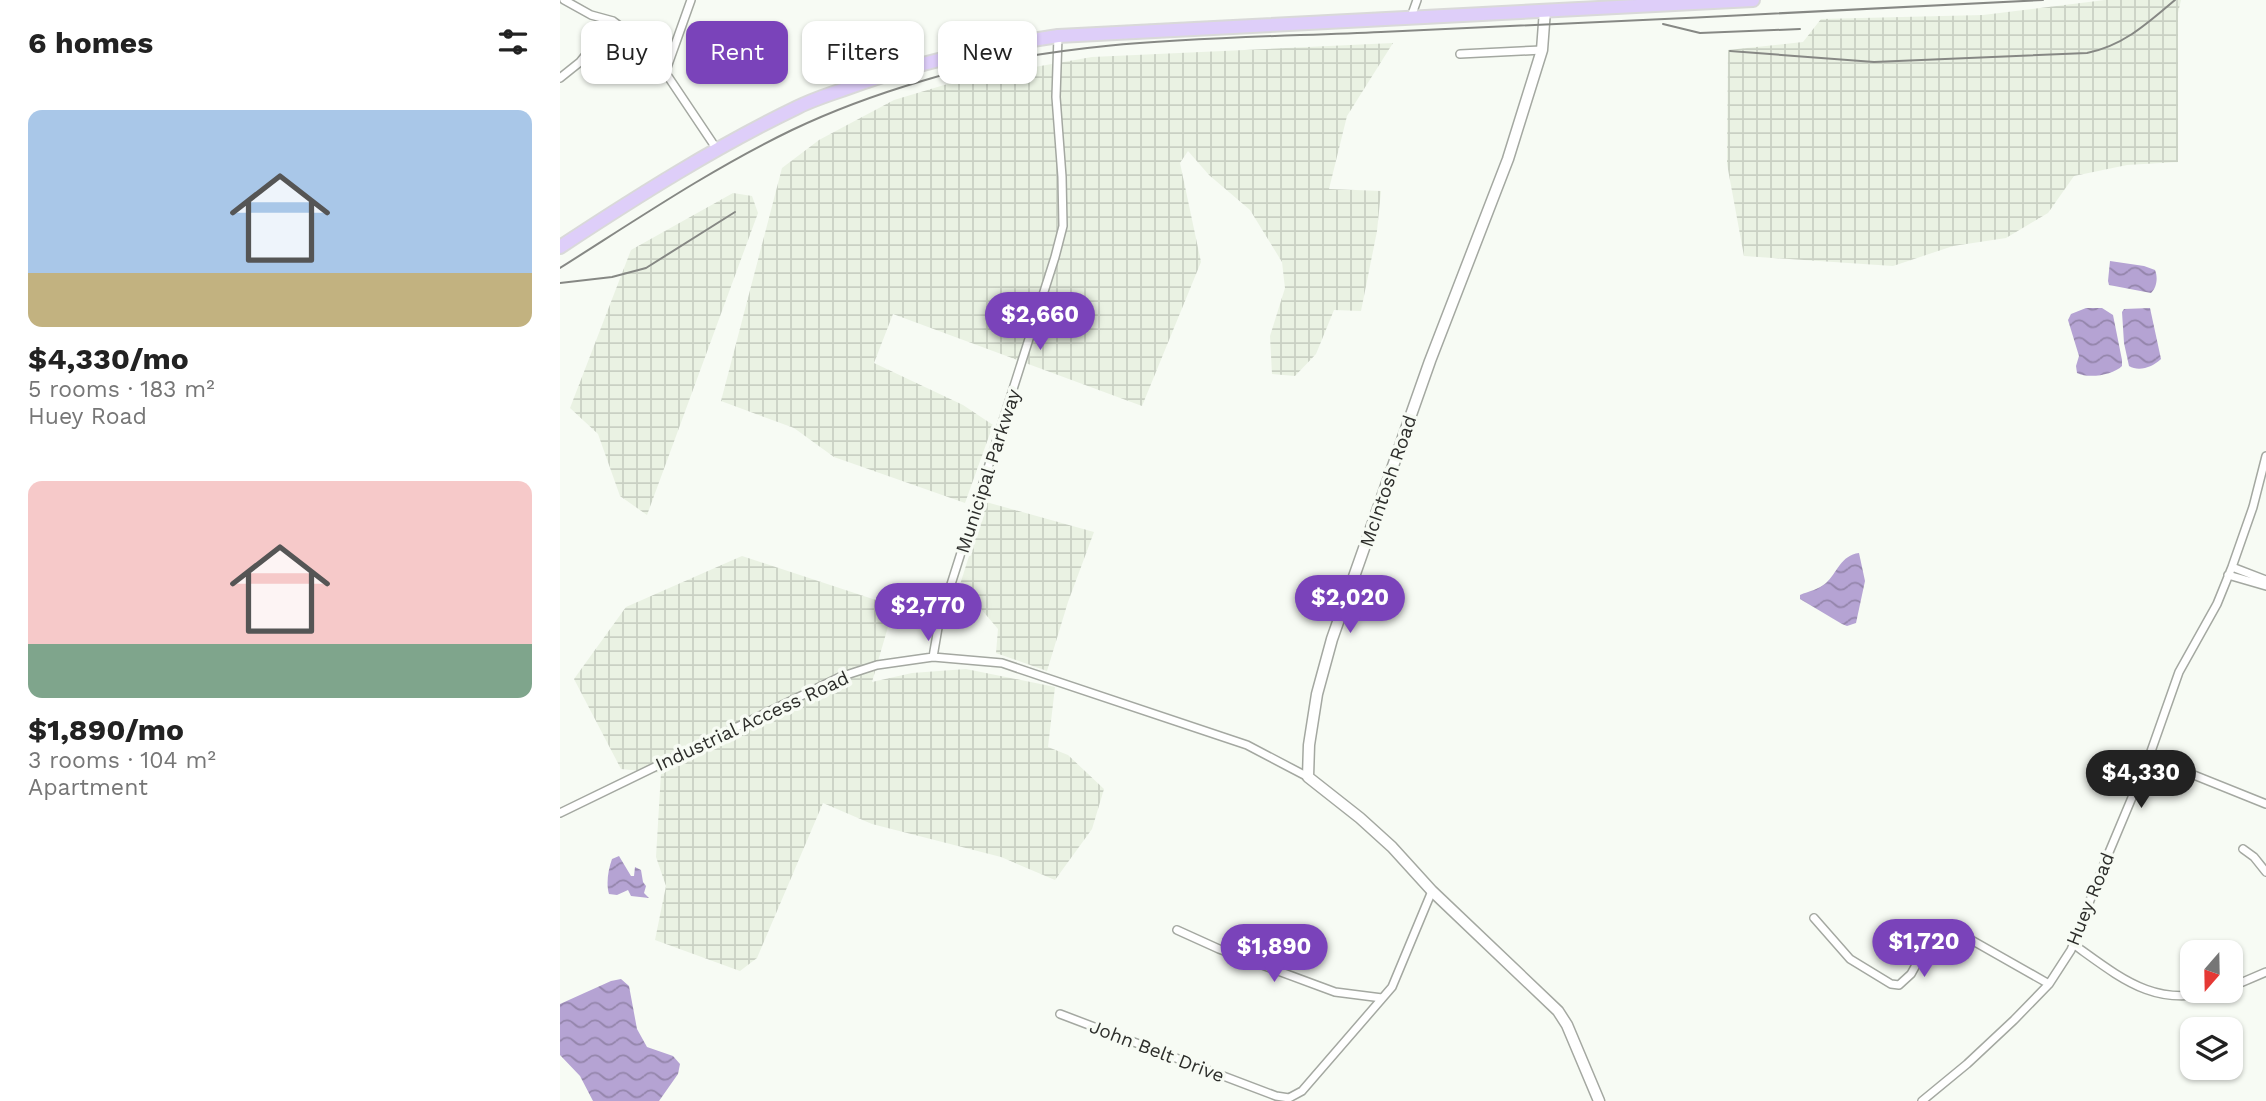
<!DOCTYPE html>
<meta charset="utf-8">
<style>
body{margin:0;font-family:"Work Sans",sans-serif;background:#f2f2f2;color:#222;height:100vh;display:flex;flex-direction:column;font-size:26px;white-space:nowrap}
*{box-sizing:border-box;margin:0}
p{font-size:23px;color:#767676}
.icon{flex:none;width:38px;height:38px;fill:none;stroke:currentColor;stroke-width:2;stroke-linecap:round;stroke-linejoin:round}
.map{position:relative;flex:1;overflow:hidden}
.panel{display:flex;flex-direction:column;background:#fff;width:560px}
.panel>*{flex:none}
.banner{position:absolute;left:21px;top:21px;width:665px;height:63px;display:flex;gap:14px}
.needle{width:46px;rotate:200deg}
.buttons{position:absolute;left:1620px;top:940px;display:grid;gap:14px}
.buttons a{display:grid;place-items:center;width:63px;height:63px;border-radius:14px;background:#fff;box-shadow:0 2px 5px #0004;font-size:35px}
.price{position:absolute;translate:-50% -60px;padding:0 16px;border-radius:24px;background:#7a43ba;color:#fff;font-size:23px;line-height:46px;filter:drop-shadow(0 2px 4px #0008)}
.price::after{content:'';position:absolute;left:50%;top:42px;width:21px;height:16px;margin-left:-10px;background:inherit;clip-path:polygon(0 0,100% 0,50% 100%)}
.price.selected{background:#222;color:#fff}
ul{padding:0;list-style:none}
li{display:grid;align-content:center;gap:14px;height:371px;padding:0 28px}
li span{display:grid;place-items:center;height:217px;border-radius:14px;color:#555}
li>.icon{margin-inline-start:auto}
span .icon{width:126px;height:126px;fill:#fffc;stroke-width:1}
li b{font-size:30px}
h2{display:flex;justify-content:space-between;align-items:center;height:84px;padding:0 28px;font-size:30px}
.tag{padding:0 24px;border-radius:14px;background:#fff;box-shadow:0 2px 5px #0004;font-size:24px;line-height:63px}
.tag.selected{background:#7a43ba;color:#fff}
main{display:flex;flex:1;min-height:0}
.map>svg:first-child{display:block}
.industrial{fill:url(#industrial-grid)}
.water{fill:url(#water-waves)}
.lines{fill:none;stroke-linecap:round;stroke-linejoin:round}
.minor-casing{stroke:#a4a8a1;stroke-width:10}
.tertiary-casing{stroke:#a4a8a1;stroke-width:13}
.primary-casing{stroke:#d9d9d9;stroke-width:16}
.minor{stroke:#fff;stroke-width:7}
.tertiary{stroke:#fff;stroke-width:10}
.primary{stroke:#decef9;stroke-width:12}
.rail{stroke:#868884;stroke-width:2}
.labels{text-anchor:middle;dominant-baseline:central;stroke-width:7;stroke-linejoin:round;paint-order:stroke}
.street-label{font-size:19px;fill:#2d2e2b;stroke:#f7fbf4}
</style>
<main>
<section class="panel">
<h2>6 homes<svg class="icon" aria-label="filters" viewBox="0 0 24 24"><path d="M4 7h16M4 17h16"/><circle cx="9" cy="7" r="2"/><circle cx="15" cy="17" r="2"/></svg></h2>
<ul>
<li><span style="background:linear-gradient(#a9c7e8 75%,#c2b280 0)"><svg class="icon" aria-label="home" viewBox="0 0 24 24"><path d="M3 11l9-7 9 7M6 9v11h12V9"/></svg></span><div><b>$4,330/mo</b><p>5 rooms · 183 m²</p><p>Huey Road</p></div></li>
<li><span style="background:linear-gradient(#f6c9c9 75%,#7fa58c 0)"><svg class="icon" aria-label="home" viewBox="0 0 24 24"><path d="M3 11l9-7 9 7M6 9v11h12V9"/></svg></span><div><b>$1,890/mo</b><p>3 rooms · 104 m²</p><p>Apartment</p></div></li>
</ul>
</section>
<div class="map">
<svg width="1706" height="1101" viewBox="0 0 1706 1101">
<defs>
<pattern id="industrial-grid" width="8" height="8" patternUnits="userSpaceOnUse" patternTransform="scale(1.75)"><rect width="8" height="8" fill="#eaf2e3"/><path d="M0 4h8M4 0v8" fill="none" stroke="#c9d0c3"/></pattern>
<pattern id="water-waves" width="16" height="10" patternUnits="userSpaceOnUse" patternTransform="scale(1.75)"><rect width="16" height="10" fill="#b5a3d3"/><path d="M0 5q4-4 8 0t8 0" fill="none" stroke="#9485ab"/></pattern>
</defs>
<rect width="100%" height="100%" fill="#f7fbf4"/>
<path class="industrial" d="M 1545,0 L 1621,0 L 1618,13 L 1618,162 L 1567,165 L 1514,176 L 1488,213 L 1446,238 L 1393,246 L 1333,266 L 1184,256 L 1167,164 L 1168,50 L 1243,42 L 1261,19 L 1423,15 Z
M 833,43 L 787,116 L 769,189 L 821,191 L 817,231 L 801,311 L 774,310 L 756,354 L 735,376 L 712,374 L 710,336 L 725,288 L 722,262 L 690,210 L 649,175 L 628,151 L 620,163 L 641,262 L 582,406 L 333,314 L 314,363 L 403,405 L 433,425 L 405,503 L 274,457 L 234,428 L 161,401 L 222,168 L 259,140 L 334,100 L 401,80 L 532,57 Z
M 173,193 L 192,196 L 198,213 L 87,515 L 60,496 L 38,434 L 10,408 L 71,250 Z
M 426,502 L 534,532 L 508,602 L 487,671 L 436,653 L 438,629 L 421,609 L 398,591 Z
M 182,556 L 334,606 L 312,682 L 352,673 L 406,669 L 495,687 L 488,747 L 508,755 L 544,789 L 532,829 L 495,880 L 441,857 L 312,824 L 263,803 L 197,958 L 180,971 L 95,940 L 106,886 L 96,857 L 101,773 L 61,769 L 14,679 L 66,607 Z"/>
<path class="water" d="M 1550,261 L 1584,266 L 1595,270 C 1598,277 1597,288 1591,293 L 1549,285 L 1548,281 Z
M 1526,308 L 1542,308 L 1553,315 L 1562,360 L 1562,366 C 1553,375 1529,379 1517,373 L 1516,366 L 1519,356 L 1508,320 L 1511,314 Z
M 1590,308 L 1601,359 C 1593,367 1579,372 1569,366 L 1564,343 L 1562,312 L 1564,309 Z
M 1299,553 L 1305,581 L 1296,623 L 1287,626 L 1282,624 L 1240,599 L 1240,595 C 1249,591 1258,590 1266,583 C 1277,573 1281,555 1299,553 Z
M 59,856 L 71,876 L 74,876 L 75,867 L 81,870 L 83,882 L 86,886 L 84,893 L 89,898 L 71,896 L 68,890 L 57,895 L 49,894 C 46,884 48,870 52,859 Z
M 61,979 L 69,986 L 77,1029 L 87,1047 L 113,1056 L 120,1064 L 118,1074 L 99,1101 L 33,1101 L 20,1076 L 0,1055 L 0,1004 L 51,981 Z"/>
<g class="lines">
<g class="minor-casing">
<path id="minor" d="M 4,0 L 31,15 L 53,21 L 72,35 L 93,54 L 158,151
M 851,17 L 857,0
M 900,54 L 982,50
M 105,73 L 131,0
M 0,78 L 20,62 L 53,21
M 1672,567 L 1706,580
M 1668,575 L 1706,586
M 373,657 L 379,622 L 495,257 L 503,226 L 502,177 L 496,97 L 498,36
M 1589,757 L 1706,804
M 0,813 L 280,677 L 317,665 L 373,657 L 442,663 L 687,745 L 748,777
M 1683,849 L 1694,857 L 1706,872
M 1254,918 L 1290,959 L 1331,984 L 1339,985 L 1351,974 L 1376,929 L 1385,925 L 1489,984
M 617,930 L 659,949 L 775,992 L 822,998
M 1513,944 C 1562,979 1596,1009 1658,990
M 1671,987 L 1706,972
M 500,1014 L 716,1096 L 729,1098 L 742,1091 L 832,987 L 872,891
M 1362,1101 L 1407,1064 L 1454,1020 L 1489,984 L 1511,950 L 1542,869 L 1589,757 L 1619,672 L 1657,604 L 1672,567 L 1693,507 L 1706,456"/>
</g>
<g class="tertiary-casing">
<path id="tertiary" d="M 985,10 L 982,50 L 948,159 L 870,361 L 772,639 L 757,694 L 749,745 L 748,777 L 800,818 L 832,847 L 872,891 L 998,1011 L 1007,1025 L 1039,1101"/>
</g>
<g class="primary-casing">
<path id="primary" d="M 0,247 C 76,197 155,147 238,107 C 252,100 267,95 282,90 C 352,64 424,47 498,36 L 1193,0"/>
</g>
<use href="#minor" class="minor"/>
<use href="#tertiary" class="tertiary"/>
<use href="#primary" class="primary"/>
<path class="rail" d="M 1103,24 L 1140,33 L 1240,29
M 1170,51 L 1314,62 L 1527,53 C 1563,46 1588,23 1615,0
M 0,268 C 76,220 151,169 232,130 C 274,110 318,94 362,81 C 507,36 670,39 821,32 C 1042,22 1262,12 1483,0
M 0,283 L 52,277 L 86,268 L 175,212"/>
</g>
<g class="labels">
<g class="street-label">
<text transform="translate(428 471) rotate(-72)">Municipal Parkway</text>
<text transform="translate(828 481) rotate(-71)">McIntosh Road</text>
<text transform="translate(192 721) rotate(-25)">Industrial Access Road</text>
<text transform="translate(1530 899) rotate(-68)">Huey Road</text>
<text transform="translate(597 1051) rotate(21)">John Belt Drive</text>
</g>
</g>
</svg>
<div class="buttons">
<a><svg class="needle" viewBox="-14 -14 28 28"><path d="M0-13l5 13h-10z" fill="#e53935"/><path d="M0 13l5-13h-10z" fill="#767676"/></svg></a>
<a><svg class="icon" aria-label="layers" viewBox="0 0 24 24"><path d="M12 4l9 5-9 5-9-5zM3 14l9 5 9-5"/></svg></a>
</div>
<b class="price" style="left:480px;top:352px">$2,660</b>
<b class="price" style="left:790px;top:635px">$2,020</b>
<b class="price" style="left:368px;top:643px">$2,770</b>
<b class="price selected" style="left:1581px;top:810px">$4,330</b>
<b class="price" style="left:1364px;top:979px">$1,720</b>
<b class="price" style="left:714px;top:984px">$1,890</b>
<div class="banner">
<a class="tag">Buy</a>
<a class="tag selected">Rent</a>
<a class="tag">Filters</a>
<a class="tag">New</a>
</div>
</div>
</main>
